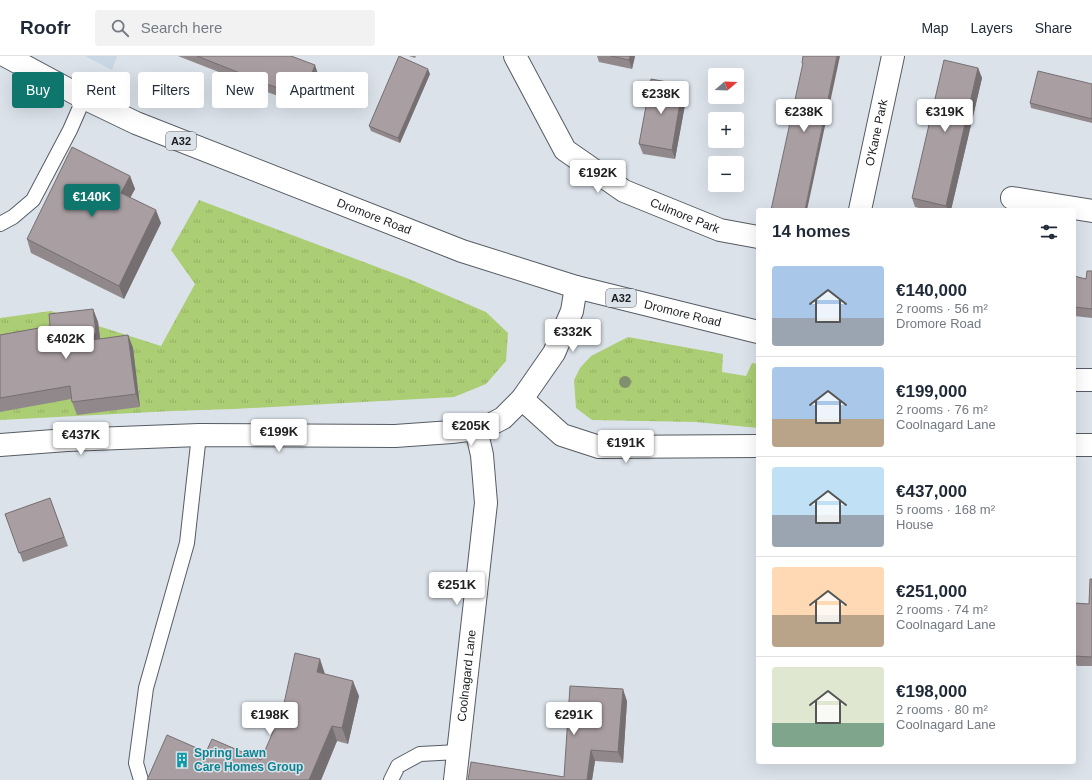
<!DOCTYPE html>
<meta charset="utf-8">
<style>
body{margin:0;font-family:Arial,sans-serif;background:#f2f2f3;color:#1f2937;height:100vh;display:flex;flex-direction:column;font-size:15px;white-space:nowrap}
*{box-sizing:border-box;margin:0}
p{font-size:13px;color:#747a83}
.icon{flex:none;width:22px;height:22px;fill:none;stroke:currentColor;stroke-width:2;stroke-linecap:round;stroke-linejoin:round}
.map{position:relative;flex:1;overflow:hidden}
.drawer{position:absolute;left:756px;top:152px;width:320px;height:556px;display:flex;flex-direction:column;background:#fff;border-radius:4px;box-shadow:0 4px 16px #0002}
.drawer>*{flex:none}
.top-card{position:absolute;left:12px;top:16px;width:380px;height:36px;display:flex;gap:8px}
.needle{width:26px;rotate:71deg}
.fabs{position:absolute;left:708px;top:12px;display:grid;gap:8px}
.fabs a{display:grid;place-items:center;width:36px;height:36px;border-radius:4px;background:#fff;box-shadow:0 4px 16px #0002;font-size:20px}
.price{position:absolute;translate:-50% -34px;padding:0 9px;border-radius:4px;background:#fff;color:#222;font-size:13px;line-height:26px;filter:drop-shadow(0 1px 2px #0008)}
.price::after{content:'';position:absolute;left:50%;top:24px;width:12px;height:9px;margin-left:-6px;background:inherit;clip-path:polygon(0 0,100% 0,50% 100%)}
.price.current{background:#0f766e;color:#fff}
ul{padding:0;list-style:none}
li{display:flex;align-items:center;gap:12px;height:100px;padding:0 16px}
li+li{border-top:1px solid #e0e1e3}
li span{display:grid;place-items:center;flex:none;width:112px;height:80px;border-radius:4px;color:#555}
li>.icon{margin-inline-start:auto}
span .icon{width:48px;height:48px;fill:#fffc;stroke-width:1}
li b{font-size:17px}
h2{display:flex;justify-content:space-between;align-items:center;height:48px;padding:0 16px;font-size:17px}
.tag{padding:0 14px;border-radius:4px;background:#fff;box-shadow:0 4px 16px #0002;font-size:14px;line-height:36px}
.tag.current{background:#0f766e;color:#fff}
header{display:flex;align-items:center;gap:24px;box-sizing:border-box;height:56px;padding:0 20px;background:#fff;border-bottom:1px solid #e0e1e3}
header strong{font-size:19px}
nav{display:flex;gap:22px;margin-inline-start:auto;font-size:14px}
.search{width:280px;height:36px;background:#f2f2f3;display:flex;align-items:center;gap:10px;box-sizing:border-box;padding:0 14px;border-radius:4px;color:#747a83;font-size:15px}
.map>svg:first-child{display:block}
.built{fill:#c9d6e4}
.grass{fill:url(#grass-tufts)}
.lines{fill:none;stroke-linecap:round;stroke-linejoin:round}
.service-casing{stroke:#565c63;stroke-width:16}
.minor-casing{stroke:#565c63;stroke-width:24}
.tertiary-casing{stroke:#565c63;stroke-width:24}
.trunk-casing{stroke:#565c63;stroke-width:24}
.service{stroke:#fff;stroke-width:14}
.minor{stroke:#fff;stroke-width:22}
.tertiary{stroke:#fff;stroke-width:22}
.trunk{stroke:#fff;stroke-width:22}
.tree{fill:#818f6f}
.wall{fill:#91888b}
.shaded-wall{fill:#766f71}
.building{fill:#a99ea2;stroke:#766f71}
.labels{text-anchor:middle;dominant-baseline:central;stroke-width:3;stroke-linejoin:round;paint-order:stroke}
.shield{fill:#dbe2ea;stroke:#55585d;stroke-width:1}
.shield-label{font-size:11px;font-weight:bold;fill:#1b1d20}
.street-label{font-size:12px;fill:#1b1d20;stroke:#dbe2ea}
.culture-label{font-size:12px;font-weight:bold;fill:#0d838f;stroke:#dbe2ea;text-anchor:start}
</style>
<header>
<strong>Roofr</strong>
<div class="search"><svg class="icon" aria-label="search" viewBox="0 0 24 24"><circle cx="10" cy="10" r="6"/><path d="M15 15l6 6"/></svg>Search here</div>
<nav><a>Map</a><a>Layers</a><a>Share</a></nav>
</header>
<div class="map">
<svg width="1092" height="724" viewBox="0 0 1092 724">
<defs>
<pattern id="grass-tufts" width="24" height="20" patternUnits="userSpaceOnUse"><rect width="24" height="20" fill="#abcd74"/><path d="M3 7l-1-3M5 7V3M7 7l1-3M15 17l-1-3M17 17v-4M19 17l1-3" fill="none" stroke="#93b064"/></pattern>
</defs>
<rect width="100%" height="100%" fill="#dbe2ea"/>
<path class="built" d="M 85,0 L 117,0 L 112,14 Z"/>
<path class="grass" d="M 199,144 L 409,223 L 486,256 L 508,277 L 506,305 L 486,328 L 454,341 L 234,353 L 172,355 L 0,364 L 0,262 L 51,255 L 161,290 L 195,228 L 171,194 Z
M 628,281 L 723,298 L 722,316 L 746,320 L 752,307 L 758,308 L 758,372 L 696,366 L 592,364 L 576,352 L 574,324 L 580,312 L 591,300 Z"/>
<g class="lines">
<g class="service-casing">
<path id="service" d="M 0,168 L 13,161 L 33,144 L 70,74 L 84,42
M 141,724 L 136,707 L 146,632 L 187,487 L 199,379
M 391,724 L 398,710 L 420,698 L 458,696"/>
</g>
<g class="minor-casing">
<g id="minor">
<path id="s1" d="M 515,0 L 565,94 L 624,135 L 720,174 L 758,181"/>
<path d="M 1012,142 L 1092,155"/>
<path id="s2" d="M 860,154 L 893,0"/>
<path d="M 522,343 L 562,379 L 599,391 L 758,390"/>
<path d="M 1074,389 L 1092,389"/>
<path id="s3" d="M 455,724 L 486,447 L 482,399 L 476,373"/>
</g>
</g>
<g class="tertiary-casing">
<path id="tertiary" d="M 0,389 L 67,384 L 199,379 L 395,380 L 452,376 L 484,372 L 503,362 L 522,343 L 554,297 L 572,255 L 576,231"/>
</g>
<g class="trunk-casing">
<g id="trunk">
<path id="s4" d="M 6,0 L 84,42 L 136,67 L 462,195 L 576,231 L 758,276"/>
<path d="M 1074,324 L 1092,324"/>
</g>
</g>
<use href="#service" class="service"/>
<use href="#minor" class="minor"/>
<use href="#tertiary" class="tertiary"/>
<use href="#trunk" class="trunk"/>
</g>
<circle class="tree" cx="625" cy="326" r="6"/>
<path class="wall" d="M 178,0 L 291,0 L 318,18 L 306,50 L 253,31 L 252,29 Z
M 409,0 L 416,0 L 415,2 Z
M 597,0 L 635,0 L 632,13 L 599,6 Z
M 978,12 L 982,22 L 951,154 L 928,154 L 915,151 L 912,142 Z
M 430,18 L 400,87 L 371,75 L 369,70 Z
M 1092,28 L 1092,67 L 1031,52 L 1030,47 Z
M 687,38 L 675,103 L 643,98 L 639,88 Z
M 130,120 L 135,133 L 130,141 L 161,167 L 124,243 L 31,197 L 27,183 Z
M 1092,215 L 1092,262 L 1074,260 L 1074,220 L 1086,223 Z
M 93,253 L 98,266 L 100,283 L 128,279 L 133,292 L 140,351 L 77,359 L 71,343 L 0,356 L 0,279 L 50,270 Z
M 50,442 L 68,490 L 23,506 L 5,458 Z
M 1092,523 L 1092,610 L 1077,610 L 1074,603 L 1074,547 L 1089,548 Z
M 325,618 L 359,640 L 348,688 L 337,685 L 321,724 L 147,724 L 206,696 L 261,704 Z
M 627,645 L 623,707 L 595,705 L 592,724 L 468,724 L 564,721 Z"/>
<path class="shaded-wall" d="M 630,0 L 635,0 L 632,13 L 629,4 Z
M 837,0 L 840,0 L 807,154 L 805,154 Z
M 315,9 L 318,18 L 306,50 L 303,41 Z
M 978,12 L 982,22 L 951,154 L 948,154 L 946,150 Z
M 428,13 L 430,18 L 400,87 L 398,82 Z
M 683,29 L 687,38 L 675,103 L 672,94 Z
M 130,120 L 135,133 L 126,150 L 121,137 Z
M 156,154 L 161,167 L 124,243 L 119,230 Z
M 93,253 L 98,266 L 101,289 L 92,284 Z
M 128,279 L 133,292 L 140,351 L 136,338 Z
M 320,603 L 325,618 L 317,616 Z
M 353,625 L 359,640 L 348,688 L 342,672 Z
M 623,633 L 627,645 L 623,707 L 618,696 Z
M 332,670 L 337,685 L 321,724 L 309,724 Z
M 591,694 L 595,705 L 592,724 L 587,724 Z"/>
<path class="building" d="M 197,0 L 291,0 L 315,9 L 303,41 L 250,22 L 250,21 Z
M 399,0 L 428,13 L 398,82 L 369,70 Z
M 611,0 L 630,0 L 629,4 Z
M 803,0 L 837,0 L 805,154 L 771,154 L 803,7 L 802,7 Z
M 944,4 L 978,12 L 946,150 L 912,142 Z
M 1038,15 L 1092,28 L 1092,63 L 1030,47 Z
M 651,23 L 683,29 L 672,94 L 639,88 Z
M 72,91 L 130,120 L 121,137 L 156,154 L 119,230 L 27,183 Z
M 1087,215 L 1092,215 L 1092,253 L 1074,251 L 1074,220 L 1086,223 Z
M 93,253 L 96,276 L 92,284 L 128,279 L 136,338 L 72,346 L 70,330 L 0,342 L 0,279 L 50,270 L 49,258 Z
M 50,442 L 64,481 L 19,497 L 5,458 Z
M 1090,523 L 1092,523 L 1092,601 L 1074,600 L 1074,547 L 1089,548 Z
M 295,597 L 320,603 L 317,616 L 353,625 L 342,672 L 332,670 L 309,724 L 147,724 L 167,679 L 206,696 L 212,683 L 261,704 L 283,652 Z
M 570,630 L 623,633 L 618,696 L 591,694 L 587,724 L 468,724 L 471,706 L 564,721 Z"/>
<defs>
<g id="building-bare" transform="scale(1.2)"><path d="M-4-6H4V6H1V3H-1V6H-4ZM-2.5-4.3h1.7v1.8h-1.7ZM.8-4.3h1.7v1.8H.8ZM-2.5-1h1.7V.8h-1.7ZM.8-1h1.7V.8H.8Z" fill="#0f9aa8" stroke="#dbe2ea" stroke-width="2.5" paint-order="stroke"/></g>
</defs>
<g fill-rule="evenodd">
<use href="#building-bare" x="182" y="704"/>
</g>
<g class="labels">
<g class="shield">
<rect x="166" y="76" width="30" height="18" rx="3"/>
<rect x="606" y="233" width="30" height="18" rx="3"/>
</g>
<g class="shield-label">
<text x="181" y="85">A32</text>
<text x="621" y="242">A32</text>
</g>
<g class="street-label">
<text stroke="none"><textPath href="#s2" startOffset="79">O'Kane Park</textPath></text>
<text stroke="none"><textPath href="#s4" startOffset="402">Dromore Road</textPath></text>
<text stroke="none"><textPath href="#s1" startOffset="244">Culmore Park</textPath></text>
<text stroke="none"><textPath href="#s4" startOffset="726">Dromore Road</textPath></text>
<text stroke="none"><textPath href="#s3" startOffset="105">Coolnagard Lane</textPath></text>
</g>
<g class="culture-label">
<text x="194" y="697">Spring Lawn<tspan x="194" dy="14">Care Homes Group</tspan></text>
</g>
</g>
</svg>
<div class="fabs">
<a><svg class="needle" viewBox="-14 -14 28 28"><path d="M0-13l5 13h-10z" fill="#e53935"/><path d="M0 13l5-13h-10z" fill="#747a83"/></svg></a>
<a>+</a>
<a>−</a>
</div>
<b class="price" style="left:661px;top:59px">€238K</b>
<b class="price" style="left:804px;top:77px">€238K</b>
<b class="price" style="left:945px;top:77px">€319K</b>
<b class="price" style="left:598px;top:138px">€192K</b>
<b class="price current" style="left:92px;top:162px">€140K</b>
<b class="price" style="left:573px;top:297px">€332K</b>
<b class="price" style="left:66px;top:304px">€402K</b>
<b class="price" style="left:471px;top:391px">€205K</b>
<b class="price" style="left:279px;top:397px">€199K</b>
<b class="price" style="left:81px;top:400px">€437K</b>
<b class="price" style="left:626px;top:408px">€191K</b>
<b class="price" style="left:457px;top:550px">€251K</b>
<b class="price" style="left:270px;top:680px">€198K</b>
<b class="price" style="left:574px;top:680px">€291K</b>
<div class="top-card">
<a class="tag current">Buy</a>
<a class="tag">Rent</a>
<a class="tag">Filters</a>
<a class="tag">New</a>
<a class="tag">Apartment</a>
</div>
<section class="drawer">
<h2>14 homes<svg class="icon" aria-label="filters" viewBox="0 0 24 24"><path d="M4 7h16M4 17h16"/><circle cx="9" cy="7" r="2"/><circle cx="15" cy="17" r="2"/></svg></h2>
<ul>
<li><span style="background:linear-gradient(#a9c7e8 65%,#9aa5b1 0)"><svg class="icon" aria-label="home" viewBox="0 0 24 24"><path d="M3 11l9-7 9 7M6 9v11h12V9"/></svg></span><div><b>€140,000</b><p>2 rooms · 56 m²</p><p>Dromore Road</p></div></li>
<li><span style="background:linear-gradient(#a9c7e8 65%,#b9a48a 0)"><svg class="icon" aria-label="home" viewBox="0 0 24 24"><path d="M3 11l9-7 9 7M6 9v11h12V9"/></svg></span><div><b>€199,000</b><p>2 rooms · 76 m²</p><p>Coolnagard Lane</p></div></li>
<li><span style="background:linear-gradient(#bfe0f5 60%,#9aa5b1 0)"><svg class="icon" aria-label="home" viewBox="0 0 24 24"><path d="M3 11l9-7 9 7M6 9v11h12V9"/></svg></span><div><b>€437,000</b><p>5 rooms · 168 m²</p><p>House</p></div></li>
<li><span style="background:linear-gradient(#ffd9b3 60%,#b9a48a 0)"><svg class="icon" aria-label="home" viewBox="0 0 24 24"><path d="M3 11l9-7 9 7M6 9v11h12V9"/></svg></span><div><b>€251,000</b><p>2 rooms · 74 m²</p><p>Coolnagard Lane</p></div></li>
<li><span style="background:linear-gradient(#dfe7d0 70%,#7fa58c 0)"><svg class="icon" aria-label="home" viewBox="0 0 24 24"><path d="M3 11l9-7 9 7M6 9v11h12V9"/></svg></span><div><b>€198,000</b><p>2 rooms · 80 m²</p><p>Coolnagard Lane</p></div></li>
</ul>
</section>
</div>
